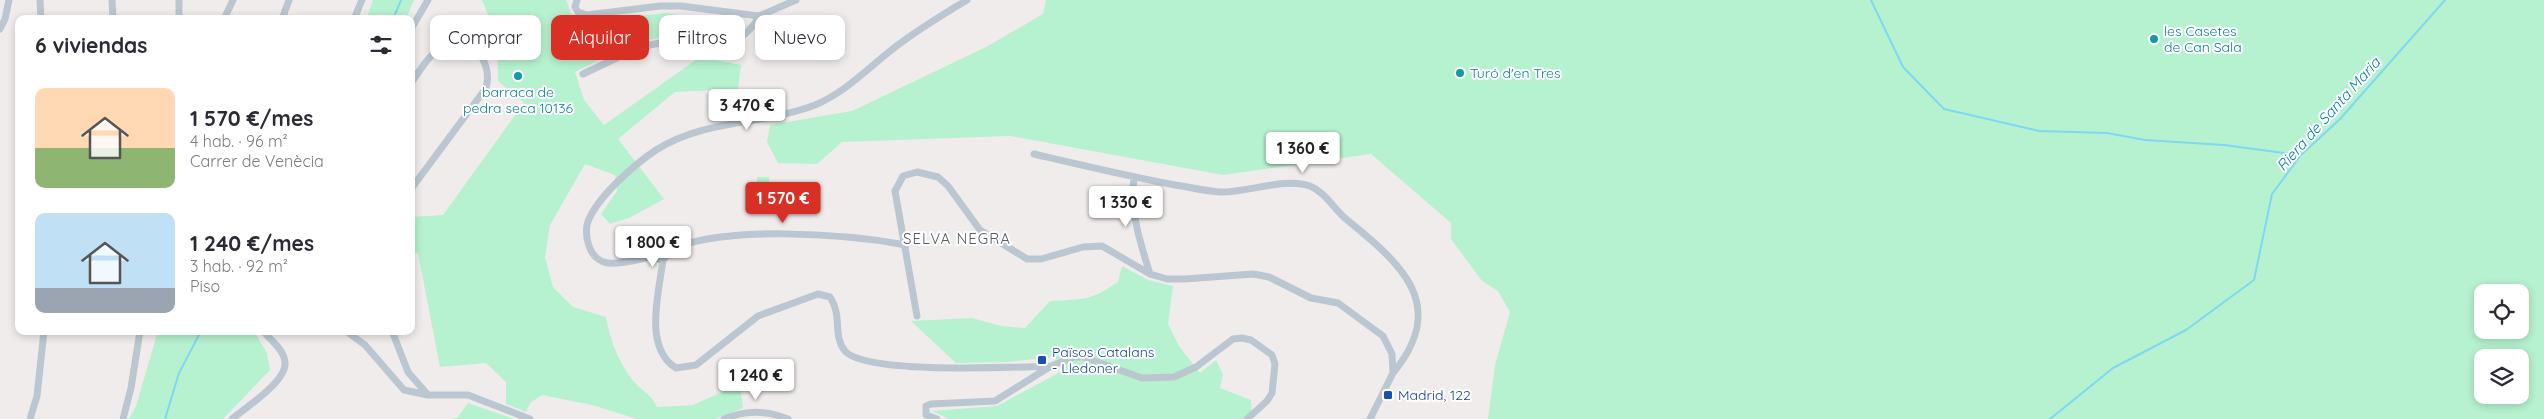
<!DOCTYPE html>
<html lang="es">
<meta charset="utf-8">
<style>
body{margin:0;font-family:Quicksand,sans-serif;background:#f2f2f3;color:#2b2b33;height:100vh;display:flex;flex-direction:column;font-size:19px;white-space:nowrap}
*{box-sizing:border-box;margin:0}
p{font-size:16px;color:#7c7c81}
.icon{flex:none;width:28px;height:28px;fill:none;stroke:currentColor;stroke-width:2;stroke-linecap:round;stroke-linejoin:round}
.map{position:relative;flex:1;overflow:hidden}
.panel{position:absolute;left:15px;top:15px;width:400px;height:320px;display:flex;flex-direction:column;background:#fff;border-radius:10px;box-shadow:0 2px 8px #0003}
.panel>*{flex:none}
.banner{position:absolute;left:430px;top:15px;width:475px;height:45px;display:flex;gap:10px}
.controls{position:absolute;left:2474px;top:284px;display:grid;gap:10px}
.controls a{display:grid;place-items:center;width:55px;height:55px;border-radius:10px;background:#fff;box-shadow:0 2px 8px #0003;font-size:25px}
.price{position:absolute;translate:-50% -42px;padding:0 11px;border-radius:5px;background:#fff;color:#222;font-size:16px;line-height:32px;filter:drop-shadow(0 1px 2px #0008)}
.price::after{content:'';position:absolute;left:50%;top:30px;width:15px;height:11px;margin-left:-8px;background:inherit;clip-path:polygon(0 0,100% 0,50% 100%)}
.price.active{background:#d93025;color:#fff}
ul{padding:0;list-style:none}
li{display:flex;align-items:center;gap:15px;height:125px;padding:0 20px}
li span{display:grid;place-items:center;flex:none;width:140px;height:100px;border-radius:10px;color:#555}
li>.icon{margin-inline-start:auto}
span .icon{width:60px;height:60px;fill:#fffc;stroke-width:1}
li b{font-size:21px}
h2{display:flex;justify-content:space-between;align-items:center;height:60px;padding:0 20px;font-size:21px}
.pill{padding:0 18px;border-radius:10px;background:#fff;box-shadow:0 2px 8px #0003;font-size:18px;line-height:45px}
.pill.active{background:#d93025;color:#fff}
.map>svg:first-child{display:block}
.green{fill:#b6f2cf;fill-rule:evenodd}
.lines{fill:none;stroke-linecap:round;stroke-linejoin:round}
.stream{stroke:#7fd8f3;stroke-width:2}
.minor{stroke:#bbc7d0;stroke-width:7}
.culture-dot{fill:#0f9aa8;stroke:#fff;stroke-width:2}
.transit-dot{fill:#1a4fb4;stroke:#fff;stroke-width:2}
.labels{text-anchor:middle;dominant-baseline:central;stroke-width:4;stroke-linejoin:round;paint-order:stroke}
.culture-label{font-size:14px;fill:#0d838f;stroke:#fff;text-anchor:start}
.transit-label{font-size:14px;fill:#164399;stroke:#fff;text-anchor:start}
.water-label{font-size:15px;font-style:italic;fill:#037ba1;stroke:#fff}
.neighbourhood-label{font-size:15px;letter-spacing:1px;fill:#595d62;stroke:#fff}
</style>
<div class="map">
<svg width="2544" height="419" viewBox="0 0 2544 419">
<rect width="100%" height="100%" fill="#f0ecec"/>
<path class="green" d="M 373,0 L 414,0 L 406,19 L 366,19 Z
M 482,0 L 566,0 L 575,23 L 666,13 L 747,26 L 733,35 L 677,36 L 636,41 L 575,72 L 584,100 L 604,125 L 700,57 L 741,65 L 738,89 L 675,92 L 618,139 L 664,199 L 629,218 L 610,224 L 601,214 L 617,191 L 615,175 L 585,164 L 550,225 L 545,258 L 553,287 L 573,307 L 606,317 C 610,340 618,360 631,378 C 639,390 650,392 657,407 L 693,405 L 740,384 L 743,408 L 715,419 L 637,419 L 592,405 L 542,395 L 530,403 L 526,412 L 506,404 L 506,382 L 486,363 L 440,367 L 418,253 L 411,253 L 411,217 L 443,215 L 524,103 L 498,81 L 497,37 Z
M 1046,0 L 2544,0 L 2544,419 L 1488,419 L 1495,365 L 1510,312 L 1498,291 L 1482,281 L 1451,239 L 1451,223 L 1371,154 L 1223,175 L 1010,136 L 842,142 L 817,164 L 778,163 L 767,142 L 770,125 L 852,111 L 986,47 L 1043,14 ZM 2482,292 L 2520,292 L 2520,330 L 2482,330 ZM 2482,358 L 2520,358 L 2520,395 L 2482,395 Z
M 757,177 L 769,177 L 769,202 L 757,202 Z
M 1122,266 L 1148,280 L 1173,286 L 1168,324 L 1179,346 L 1200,373 L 1216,360 L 1223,374 L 1220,388 L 1251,400 L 1252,419 L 949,419 L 932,411 L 997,406 L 1064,370 L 1054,357 L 1007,362 L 956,363 L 911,321 L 972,318 L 1001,326 L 1025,328 L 1050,301 C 1084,299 1090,301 1118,282 Z
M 158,331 L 254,331 L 267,353 L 270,370 L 223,419 L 129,419 L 136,406 Z
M 468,403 L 514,419 L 450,419 L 457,418 Z"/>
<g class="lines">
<path class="stream" d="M 1871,0 L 1903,67 L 1944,109 L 2039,131 L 2107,133 L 2145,140 L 2224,145 L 2300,155
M 393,19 L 401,0
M 165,419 L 179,373 L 201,331
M 2050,419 L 2113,368 L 2186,330 L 2254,280 L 2272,194 L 2301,155 L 2340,119 L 2445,0"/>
<path class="minor" d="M 40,0 L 41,19
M 112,0 L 113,19
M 179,0 L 179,19
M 577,0 L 575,7 L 578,12 L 587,15 L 660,6 L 681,6 L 759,16 L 796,0
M 224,19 L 233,0
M 282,19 L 289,0
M 354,19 L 362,0
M 0,29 L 5,19 L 9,0
M 411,29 L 428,0
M 583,74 L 640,47 L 669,41 L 733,41 C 745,36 753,28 759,16
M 411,83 C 420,71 429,54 442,47 C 469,30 494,62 486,88 L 411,189
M 1034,154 C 1081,165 1127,176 1175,185 C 1189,187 1205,191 1220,192 C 1246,193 1285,177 1310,186 C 1325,192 1334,209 1346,219 C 1400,263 1450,304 1393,373
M 1134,178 C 1130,212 1140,242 1150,274
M656 255a5 5 0 1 1 10 0a5 5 0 1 1-10 0Z
M 666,252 C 718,224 847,234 906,245
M 656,256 C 641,258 624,265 608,263 C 599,262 592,255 589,246 C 586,237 585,226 590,217 C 601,194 635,164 656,150 C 705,119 763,125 815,105 C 846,92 868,68 894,48 C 917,30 942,15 967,0
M 663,260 C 659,292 643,348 676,368 L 696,365 L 758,316 L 818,294 L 830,297 C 843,316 832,335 845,351 C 866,375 1016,367 1051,366
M 917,316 L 895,191 L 903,176 L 917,172 L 938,177 L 948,186 L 980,230 L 1027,259 L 1041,259 L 1083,247 L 1102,246 L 1150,274 L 1167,279 L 1185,279 L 1253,274 L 1269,277 L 1311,298 L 1338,303 L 1383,336 L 1392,354 L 1393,373 L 1370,419
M 346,331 L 365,345 L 404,390 L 428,395 L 468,395 L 530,419
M 392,331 L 408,372 L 428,395
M 30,419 L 37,396 L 44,331
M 123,419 L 131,388 L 140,331
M 232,419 C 245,408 286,382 285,363 C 285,351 271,340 263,331
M 724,419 C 747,410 765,410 788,419
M 937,419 L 926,415 L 926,406 L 931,404 L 995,401 L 1051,366 L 1074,357 L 1083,357 L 1142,378 L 1174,377 L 1196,367 L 1233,339 L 1242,338 L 1251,340 L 1272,355 L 1275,364 L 1272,393 L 1267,401 L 1247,419"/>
</g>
<g class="culture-dot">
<circle cx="2154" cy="39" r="5"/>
<circle cx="1460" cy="73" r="5"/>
<circle cx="518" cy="76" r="5"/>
</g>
<g class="transit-dot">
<rect x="1037" y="355" width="10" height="10" rx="2.5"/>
<rect x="1383" y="390" width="10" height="10" rx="2.5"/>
</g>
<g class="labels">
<g class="culture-label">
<text x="2164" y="31">les Casetes<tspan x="2164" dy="16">de Can Sala</tspan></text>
<text x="1470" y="73">Turó d'en Tres</text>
<text x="518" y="92" text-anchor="middle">barraca de<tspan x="518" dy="16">pedra seca 10136</tspan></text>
</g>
<g class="transit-label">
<text x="1052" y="352">Països Catalans<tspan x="1052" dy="16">- Lledoner</tspan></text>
<text x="1398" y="395">Madrid, 122</text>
</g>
<g class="water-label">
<text transform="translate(2328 114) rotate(-48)">Riera de Santa Maria</text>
</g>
<g class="neighbourhood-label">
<text x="957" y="238">SELVA NEGRA</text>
</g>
</g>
</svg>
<div class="controls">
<a><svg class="icon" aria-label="locate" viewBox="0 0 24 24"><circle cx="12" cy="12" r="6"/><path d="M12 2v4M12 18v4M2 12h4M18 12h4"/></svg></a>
<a><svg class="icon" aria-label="layers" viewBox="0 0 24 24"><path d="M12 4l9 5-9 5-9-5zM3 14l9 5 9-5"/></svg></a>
</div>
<b class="price" style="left:747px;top:131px">3 470 €</b>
<b class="price" style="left:1303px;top:174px">1 360 €</b>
<b class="price active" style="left:783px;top:224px">1 570 €</b>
<b class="price" style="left:1126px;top:228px">1 330 €</b>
<b class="price" style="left:653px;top:268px">1 800 €</b>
<b class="price" style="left:756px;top:401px">1 240 €</b>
<div class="banner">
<a class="pill">Comprar</a>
<a class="pill active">Alquilar</a>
<a class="pill">Filtros</a>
<a class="pill">Nuevo</a>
</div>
<section class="panel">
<h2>6 viviendas<svg class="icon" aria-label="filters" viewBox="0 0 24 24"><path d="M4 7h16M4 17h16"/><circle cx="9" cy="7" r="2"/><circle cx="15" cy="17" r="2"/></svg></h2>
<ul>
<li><span style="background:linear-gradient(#ffd9b3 60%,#8fb573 0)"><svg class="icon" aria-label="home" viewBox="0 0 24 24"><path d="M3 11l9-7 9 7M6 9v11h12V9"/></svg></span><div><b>1 570 €/mes</b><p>4 hab. · 96 m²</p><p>Carrer de Venècia</p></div></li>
<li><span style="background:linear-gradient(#bfe0f5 75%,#9aa5b1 0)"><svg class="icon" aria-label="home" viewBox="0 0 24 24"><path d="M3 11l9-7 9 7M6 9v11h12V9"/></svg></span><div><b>1 240 €/mes</b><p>3 hab. · 92 m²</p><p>Piso</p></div></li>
</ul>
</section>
</div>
